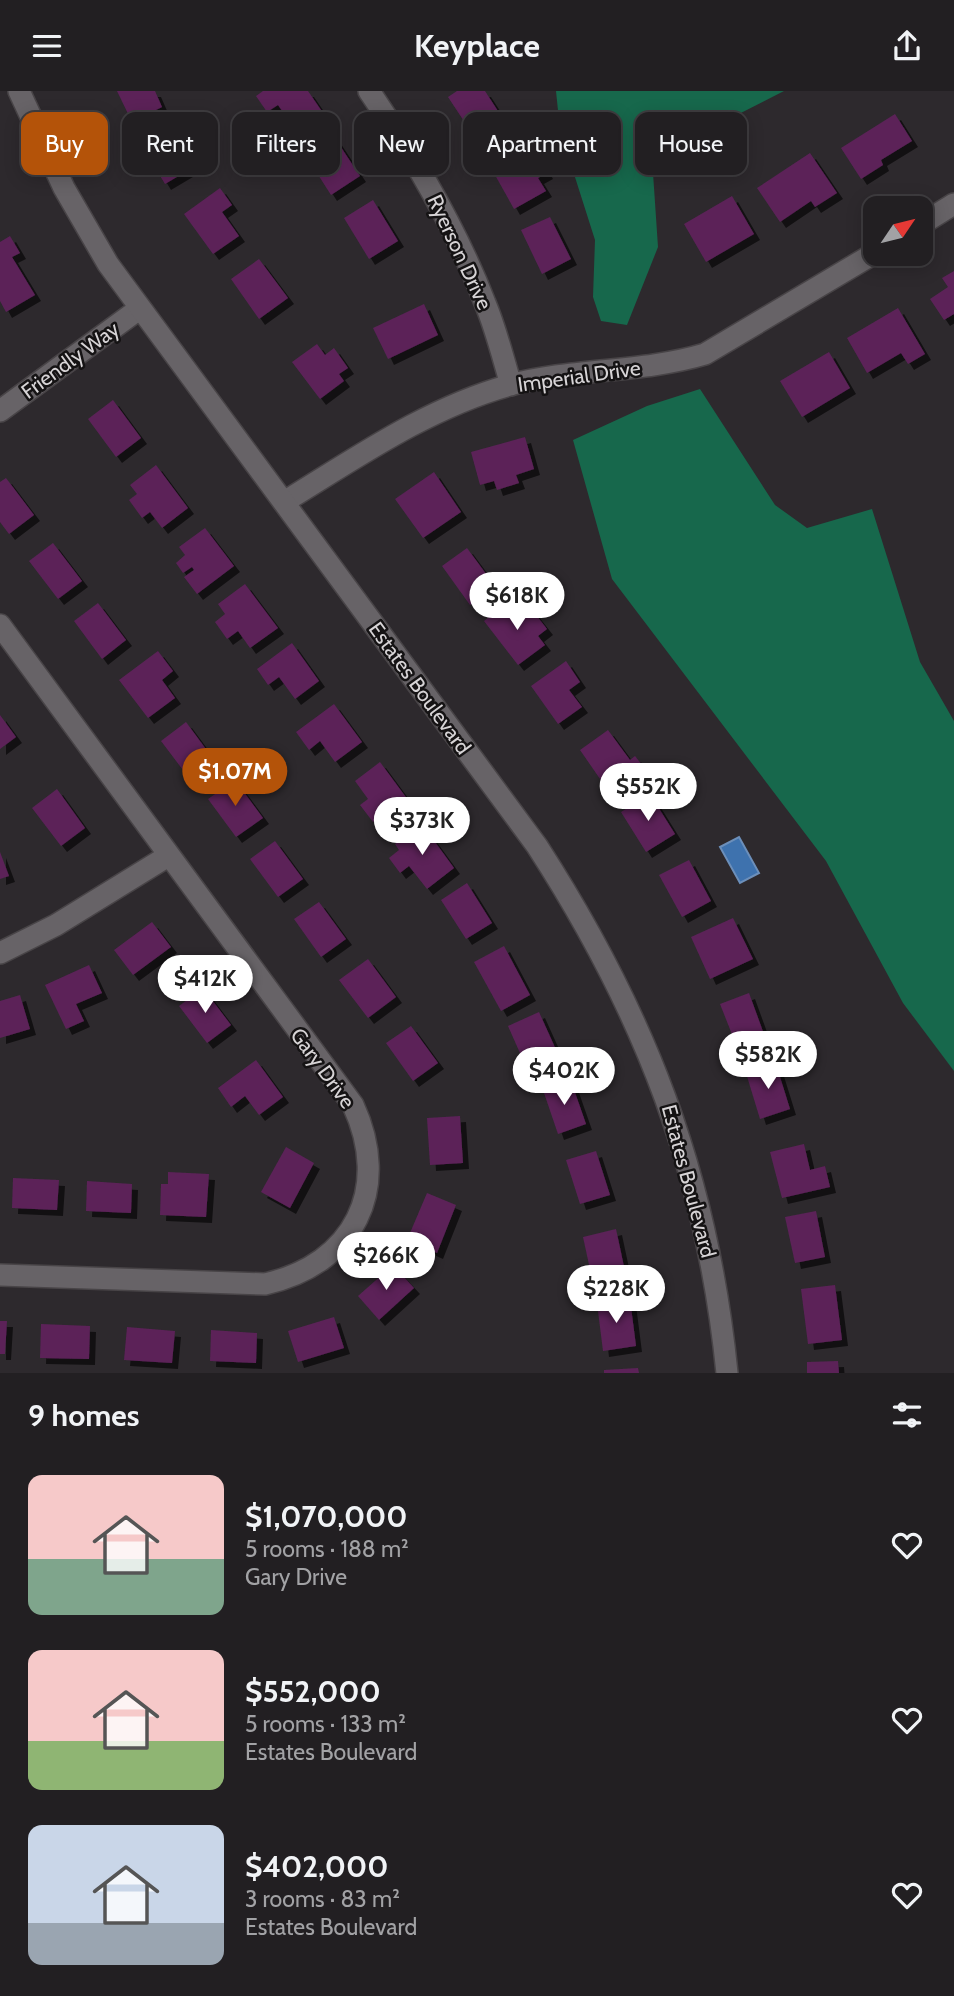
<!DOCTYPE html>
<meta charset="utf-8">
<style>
body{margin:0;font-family:Cabin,sans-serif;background:#2a272a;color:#f1f3f6;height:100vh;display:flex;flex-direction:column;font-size:26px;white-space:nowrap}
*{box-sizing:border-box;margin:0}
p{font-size:23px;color:#a2a2a5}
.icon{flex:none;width:38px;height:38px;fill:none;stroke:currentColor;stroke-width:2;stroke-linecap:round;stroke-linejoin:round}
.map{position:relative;height:1282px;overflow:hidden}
.drawer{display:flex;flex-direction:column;background:#221f22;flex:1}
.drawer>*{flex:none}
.top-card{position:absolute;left:21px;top:21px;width:914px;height:63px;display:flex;gap:14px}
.needle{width:46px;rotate:55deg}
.buttons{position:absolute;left:863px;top:105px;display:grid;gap:14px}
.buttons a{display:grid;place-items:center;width:70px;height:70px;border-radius:14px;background:#221f22;box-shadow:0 4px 18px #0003,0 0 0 2px #3f3d40;font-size:35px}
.price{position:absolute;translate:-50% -60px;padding:0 16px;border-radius:24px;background:#fff;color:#222;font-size:23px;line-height:46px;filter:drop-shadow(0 2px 4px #0008)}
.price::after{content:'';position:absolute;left:50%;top:42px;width:21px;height:16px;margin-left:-10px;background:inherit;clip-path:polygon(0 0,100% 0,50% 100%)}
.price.selected{background:#b45309;color:#fff}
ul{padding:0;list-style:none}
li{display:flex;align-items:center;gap:21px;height:175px;padding:0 28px}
li span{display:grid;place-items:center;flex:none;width:196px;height:140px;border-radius:14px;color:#555}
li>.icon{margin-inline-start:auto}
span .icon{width:84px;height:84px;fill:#fffc;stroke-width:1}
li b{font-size:30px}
h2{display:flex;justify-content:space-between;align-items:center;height:84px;padding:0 28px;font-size:30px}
.pill{padding:0 24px;border-radius:14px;background:#221f22;box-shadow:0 4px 18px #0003,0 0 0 2px #3f3d40;font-size:24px;line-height:63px}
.pill.selected{background:#b45309;color:#fff}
header{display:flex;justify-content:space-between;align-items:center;height:91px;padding:0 28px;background:#221f22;font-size:32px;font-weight:700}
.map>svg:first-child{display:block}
.forest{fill:#17684c}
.water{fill:#3e72ae;stroke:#6c8fba;stroke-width:2}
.building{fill:#5b2258;filter:url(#shadow)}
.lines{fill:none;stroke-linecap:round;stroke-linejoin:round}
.street-casing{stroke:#484447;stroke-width:24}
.secondary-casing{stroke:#484447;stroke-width:24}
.street{stroke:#676367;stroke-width:21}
.secondary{stroke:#676367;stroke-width:21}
.labels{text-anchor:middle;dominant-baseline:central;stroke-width:5;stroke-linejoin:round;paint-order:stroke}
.street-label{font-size:21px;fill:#d7d4d6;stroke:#151314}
</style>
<header><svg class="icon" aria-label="menu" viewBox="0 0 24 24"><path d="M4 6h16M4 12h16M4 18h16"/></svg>Keyplace<svg class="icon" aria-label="share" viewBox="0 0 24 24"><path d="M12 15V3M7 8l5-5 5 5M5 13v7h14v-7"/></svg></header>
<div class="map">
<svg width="954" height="1282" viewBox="0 0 954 1282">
<defs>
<filter id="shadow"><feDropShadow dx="6" dy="6" stdDeviation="0" flood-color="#0009"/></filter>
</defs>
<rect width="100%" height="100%" fill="#2d292d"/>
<path class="forest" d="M 556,0 L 784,0 L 652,67 L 658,156 L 627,234 L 601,230 L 593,206 L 595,149 L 560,39 Z
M 700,298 L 775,414 L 807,437 L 872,418 L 920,571 L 954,630 L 954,980 L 903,912 L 826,770 L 612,488 L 573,349 L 647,315 Z"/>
<path class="water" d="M 739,746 L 759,782 L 740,792 L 720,756 Z"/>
<path class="building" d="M 117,0 L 155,0 L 162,16 L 132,31 Z
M 263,0 L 308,0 L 321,19 L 294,37 L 278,14 L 267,21 L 256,5 Z
M 457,0 L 485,0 L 507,34 L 479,53 L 448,6 Z
M 895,23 L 912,50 L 881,69 L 883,74 L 861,88 L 841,57 Z
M 168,37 L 192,77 L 165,93 L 141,53 Z
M 329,38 L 360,85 L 331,104 L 301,57 Z
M 531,53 L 547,82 L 538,87 L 546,100 L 514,118 L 490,75 Z
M 810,62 L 837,102 L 815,116 L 811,110 L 780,131 L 757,97 Z
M 220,97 L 232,114 L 222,121 L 239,145 L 213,163 L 184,123 Z
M 732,105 L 754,143 L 706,171 L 684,133 Z
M 373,109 L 398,150 L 369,168 L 344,127 Z
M 550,126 L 571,168 L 542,183 L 521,139 Z
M 10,145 L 20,162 L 12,166 L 35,204 L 6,221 L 0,210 L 0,151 Z
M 259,168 L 288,207 L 259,228 L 231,188 Z
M 954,180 L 954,223 L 944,229 L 930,208 L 948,196 L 942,187 Z
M 424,213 L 438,244 L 388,268 L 373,237 Z
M 898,217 L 925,263 L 908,273 L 901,262 L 867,282 L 847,247 Z
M 317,253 L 325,264 L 334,257 L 348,277 L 339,283 L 344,290 L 320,308 L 292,271 Z
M 829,261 L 850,297 L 802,326 L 780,290 Z
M 113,309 L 141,347 L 116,366 L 88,328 Z
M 525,346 L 534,378 L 516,384 L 519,392 L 497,399 L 494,390 L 480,394 L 471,361 Z
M 156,374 L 188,417 L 162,437 L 150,421 L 142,427 L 129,409 L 137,403 L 130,394 Z
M 434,381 L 461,421 L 423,447 L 395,408 Z
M 6,387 L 34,424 L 9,443 L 0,431 L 0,391 Z
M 205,437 L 234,475 L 197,503 L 184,486 L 194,479 L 192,476 L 183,482 L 176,472 L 185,464 L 179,456 Z
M 53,452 L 82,490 L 58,508 L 29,470 Z
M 467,457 L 495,495 L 470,514 L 442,475 Z
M 245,493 L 278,537 L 250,557 L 238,540 L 227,548 L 215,531 L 225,523 L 218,513 Z
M 511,509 L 524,527 L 533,520 L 547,538 L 538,545 L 545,554 L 518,574 L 484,530 Z
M 98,512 L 126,549 L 102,568 L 74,530 Z
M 292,552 L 319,590 L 295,608 L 279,586 L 268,594 L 257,578 Z
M 158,560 L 173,580 L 162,589 L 175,607 L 148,627 L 119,589 Z
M 566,570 L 580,591 L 569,599 L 582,616 L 558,633 L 531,595 Z
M 334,613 L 362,651 L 335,671 L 320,650 L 309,659 L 296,641 Z
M 0,624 L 16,646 L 0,658 Z
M 186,631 L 214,669 L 189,687 L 161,650 Z
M 608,639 L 630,669 L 635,665 L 642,674 L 607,698 L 580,659 Z
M 380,671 L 408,709 L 373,731 L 360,714 L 368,708 L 355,690 Z
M 235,689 L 263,727 L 236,746 L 208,708 Z
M 57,698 L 85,737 L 61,755 L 32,717 Z
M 650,703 L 675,743 L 646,761 L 621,721 Z
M 422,733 L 454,777 L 427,798 L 409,775 L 400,782 L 389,767 L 399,759 L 395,753 Z
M 275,750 L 303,788 L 278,806 L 250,768 Z
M 0,761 L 9,785 L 0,788 Z
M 689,769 L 711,810 L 682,826 L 659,784 Z
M 467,792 L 492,832 L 466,848 L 441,809 Z
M 319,811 L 346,848 L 321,866 L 294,828 Z
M 733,827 L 753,868 L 710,888 L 691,846 Z
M 152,831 L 171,856 L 133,884 L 114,859 Z
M 504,855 L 530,904 L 501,920 L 474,871 Z
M 368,868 L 396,906 L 368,927 L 339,889 Z
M 89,874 L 102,902 L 76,913 L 84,930 L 66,938 L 45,894 Z
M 203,897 L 231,934 L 207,952 L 179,915 Z
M 749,902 L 765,946 L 737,956 L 720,913 Z
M 20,904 L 30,938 L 0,947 L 0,910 Z
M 539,921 L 562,972 L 531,987 L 508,935 Z
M 411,935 L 438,972 L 413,990 L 386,952 Z
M 256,969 L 283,1006 L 259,1024 L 245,1005 L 231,1016 L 218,997 Z
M 776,973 L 790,1018 L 760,1028 L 746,982 Z
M 571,990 L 586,1033 L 558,1043 L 543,999 Z
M 460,1025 L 463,1072 L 430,1074 L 427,1027 Z
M 804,1053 L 810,1079 L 825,1075 L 830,1096 L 782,1107 L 770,1061 Z
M 286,1056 L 314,1072 L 290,1117 L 261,1101 Z
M 596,1060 L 610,1104 L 580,1113 L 566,1069 Z
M 168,1081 L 209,1083 L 206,1126 L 160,1124 L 161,1093 L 168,1093 Z
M 13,1087 L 59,1089 L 57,1119 L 12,1117 Z
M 87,1090 L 132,1093 L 131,1122 L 86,1120 Z
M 427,1102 L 456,1114 L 437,1162 L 407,1149 Z
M 816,1120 L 825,1166 L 795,1172 L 785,1126 Z
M 616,1138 L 626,1185 L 593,1192 L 583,1146 Z
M 393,1174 L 414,1197 L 379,1229 L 358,1205 Z
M 835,1194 L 842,1249 L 808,1253 L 801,1198 Z
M 630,1208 L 636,1255 L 603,1260 L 597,1212 Z
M 334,1226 L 344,1257 L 298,1271 L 288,1240 Z
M 0,1230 L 7,1230 L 5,1263 L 0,1263 Z
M 41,1233 L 90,1235 L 89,1268 L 40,1267 Z
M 127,1236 L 175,1240 L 172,1272 L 124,1269 Z
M 211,1239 L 257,1242 L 256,1272 L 210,1270 Z
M 838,1270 L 839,1282 L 807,1282 L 807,1271 Z
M 638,1277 L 639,1282 L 604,1282 L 604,1279 Z"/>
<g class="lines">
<g class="street-casing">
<path id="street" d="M 369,0 C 414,66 456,137 485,212 C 496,238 503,267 511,294
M 920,134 L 954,113
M 0,320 L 139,218
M 284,411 C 356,367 427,317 510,294 C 574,277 641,282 705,263 L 875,162
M 0,534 L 353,1014 C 392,1098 354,1173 265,1193 L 0,1184
M 0,862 L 56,834 L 168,765"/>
</g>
<g class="secondary-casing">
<path id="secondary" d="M 19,0 L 64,97 L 108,173 L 537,755 C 645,922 707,1083 727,1282"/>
</g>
<use href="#street" class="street"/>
<use href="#secondary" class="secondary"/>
</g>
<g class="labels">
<g class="street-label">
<text transform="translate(460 161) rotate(65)">Ryerson Drive</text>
<text transform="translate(70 269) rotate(-36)">Friendly Way</text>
<text transform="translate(579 285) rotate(-8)">Imperial Drive</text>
<text transform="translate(420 597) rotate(54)">Estates Boulevard</text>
<text transform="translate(323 977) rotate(54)">Gary Drive</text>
<text transform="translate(689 1090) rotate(75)">Estates Boulevard</text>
</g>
</g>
</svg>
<div class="buttons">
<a><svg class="needle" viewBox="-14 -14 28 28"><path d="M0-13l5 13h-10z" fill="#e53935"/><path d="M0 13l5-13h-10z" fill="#a2a2a5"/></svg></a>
</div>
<b class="price" style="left:517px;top:541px">$618K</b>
<b class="price selected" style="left:235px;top:717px">$1.07M</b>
<b class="price" style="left:648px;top:732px">$552K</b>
<b class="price" style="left:422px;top:766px">$373K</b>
<b class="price" style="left:205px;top:924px">$412K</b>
<b class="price" style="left:768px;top:1000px">$582K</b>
<b class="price" style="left:564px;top:1016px">$402K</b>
<b class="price" style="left:386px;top:1201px">$266K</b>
<b class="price" style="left:616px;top:1234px">$228K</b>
<div class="top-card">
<a class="pill selected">Buy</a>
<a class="pill">Rent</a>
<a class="pill">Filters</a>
<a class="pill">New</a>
<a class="pill">Apartment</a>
<a class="pill">House</a>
</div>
</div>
<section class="drawer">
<h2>9 homes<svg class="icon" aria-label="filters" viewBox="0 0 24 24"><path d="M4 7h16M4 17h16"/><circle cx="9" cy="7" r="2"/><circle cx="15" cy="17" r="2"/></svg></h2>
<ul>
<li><span style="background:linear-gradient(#f6c9c9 60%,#7fa58c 0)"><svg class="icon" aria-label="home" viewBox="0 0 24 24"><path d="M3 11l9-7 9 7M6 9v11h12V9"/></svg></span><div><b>$1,070,000</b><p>5 rooms · 188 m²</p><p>Gary Drive</p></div><svg class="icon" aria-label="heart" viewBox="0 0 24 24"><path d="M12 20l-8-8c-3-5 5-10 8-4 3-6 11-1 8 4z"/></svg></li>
<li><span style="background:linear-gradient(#f6c9c9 65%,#8fb573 0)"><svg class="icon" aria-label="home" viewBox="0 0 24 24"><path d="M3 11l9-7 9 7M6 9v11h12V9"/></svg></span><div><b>$552,000</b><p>5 rooms · 133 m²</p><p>Estates Boulevard</p></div><svg class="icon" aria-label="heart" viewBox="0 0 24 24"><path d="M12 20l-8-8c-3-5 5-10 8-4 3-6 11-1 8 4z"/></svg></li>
<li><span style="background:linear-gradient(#c9d6e8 70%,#9aa5b1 0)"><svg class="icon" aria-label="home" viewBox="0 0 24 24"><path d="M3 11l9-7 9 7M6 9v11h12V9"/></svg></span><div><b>$402,000</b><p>3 rooms · 83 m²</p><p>Estates Boulevard</p></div><svg class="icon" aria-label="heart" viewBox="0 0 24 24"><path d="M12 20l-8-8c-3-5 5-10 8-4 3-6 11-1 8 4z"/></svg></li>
</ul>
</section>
